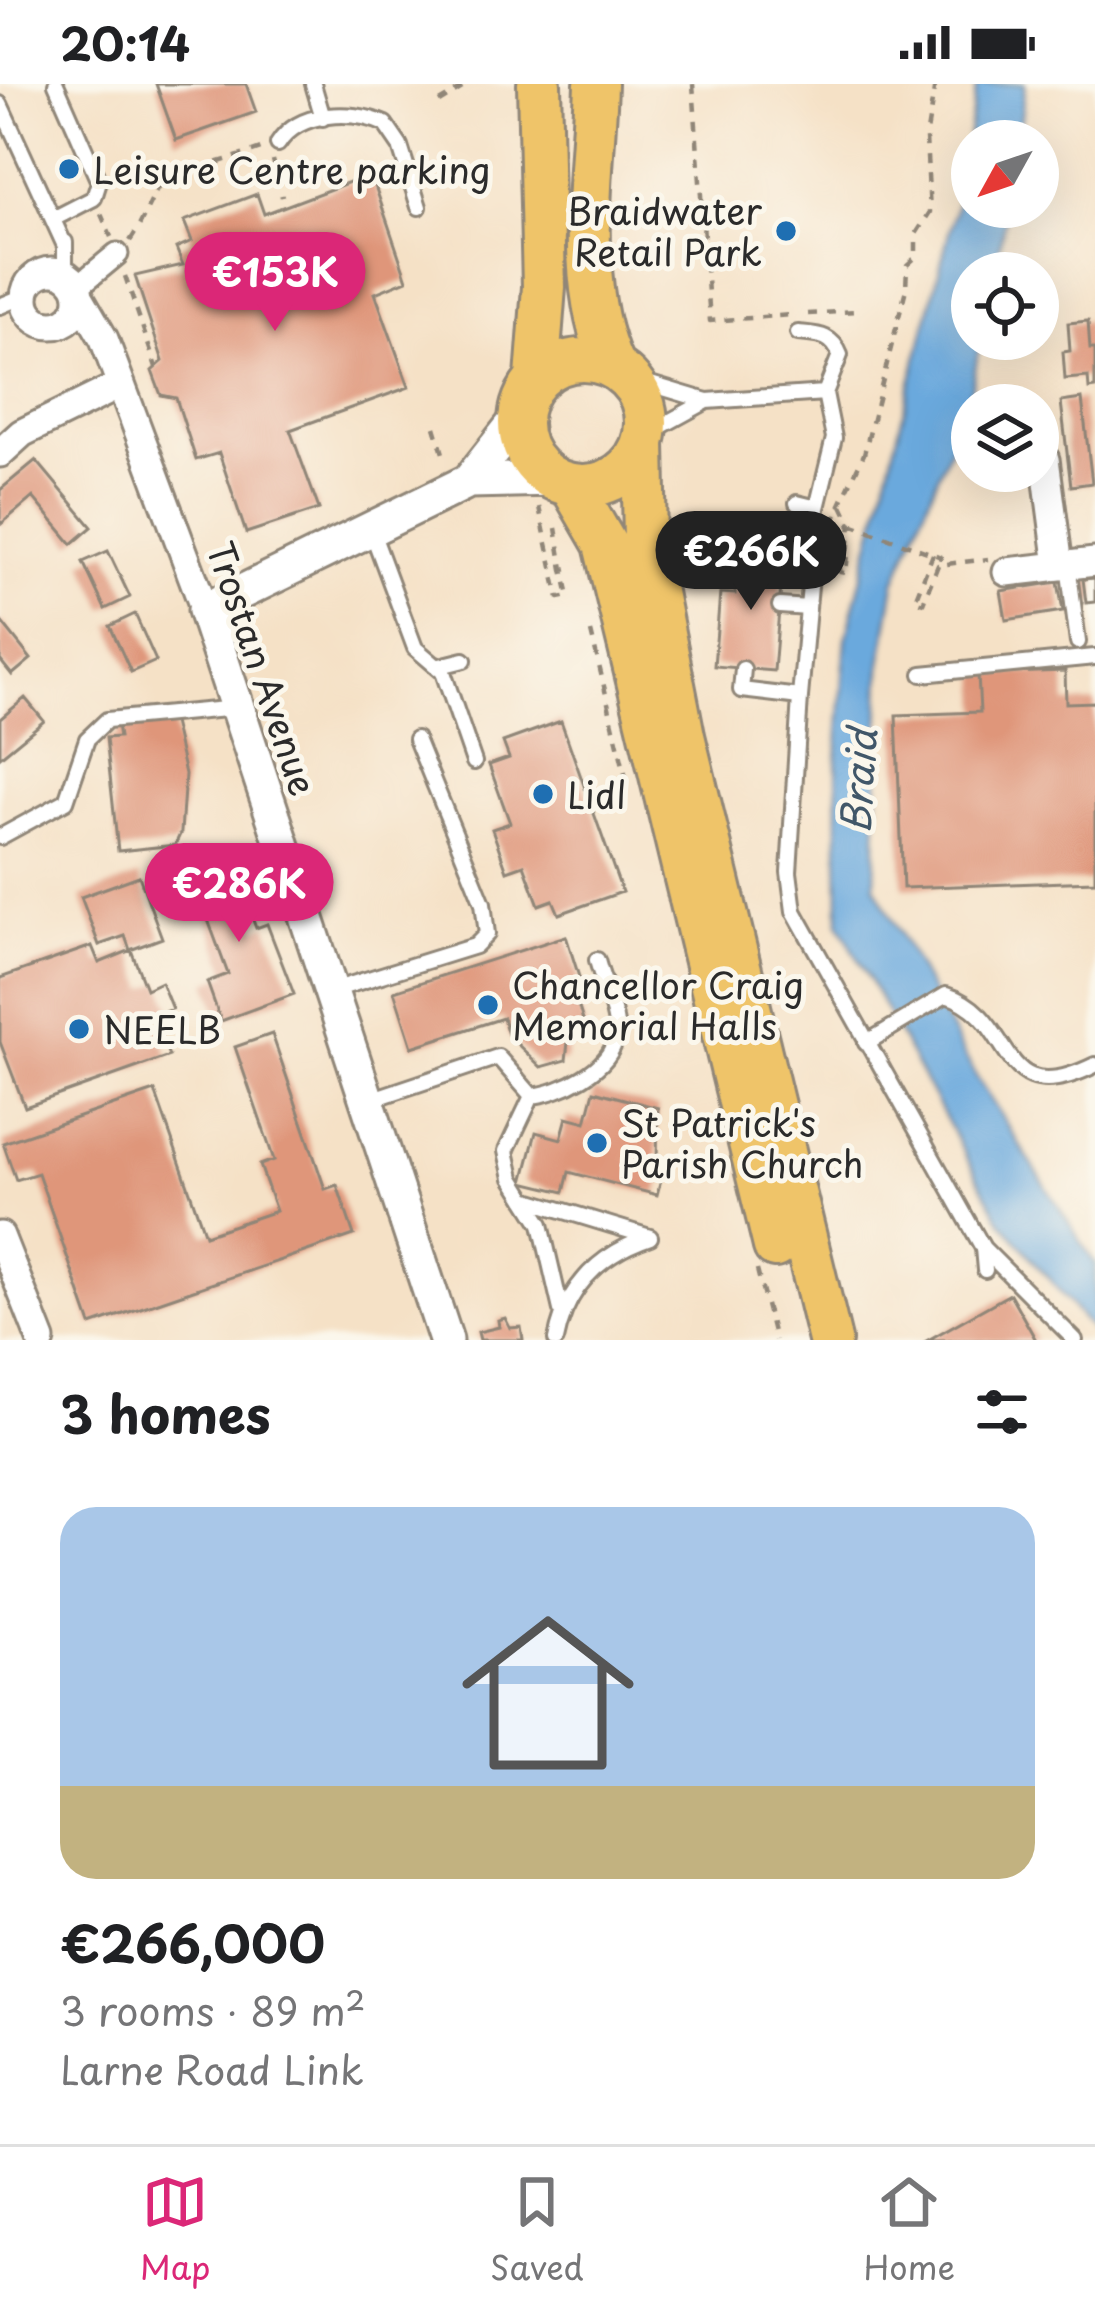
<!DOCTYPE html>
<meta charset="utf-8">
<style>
body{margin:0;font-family:"Playpen Sans",sans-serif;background:#f6f6f6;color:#202124;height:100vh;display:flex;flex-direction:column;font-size:45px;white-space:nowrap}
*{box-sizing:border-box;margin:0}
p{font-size:39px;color:#757577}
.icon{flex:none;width:66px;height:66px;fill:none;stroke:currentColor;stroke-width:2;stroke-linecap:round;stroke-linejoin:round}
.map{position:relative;height:1256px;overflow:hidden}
.panel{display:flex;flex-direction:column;background:#fff;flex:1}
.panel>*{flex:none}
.needle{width:78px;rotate:230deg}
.fabs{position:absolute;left:951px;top:36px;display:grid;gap:24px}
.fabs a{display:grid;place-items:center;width:108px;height:108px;border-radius:50%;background:#fff;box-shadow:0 12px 48px #0002;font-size:60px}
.price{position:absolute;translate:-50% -102px;padding:0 27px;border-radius:42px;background:#db2777;color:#fff;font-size:39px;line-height:78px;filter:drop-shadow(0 3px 6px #0008)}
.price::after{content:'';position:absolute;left:50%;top:72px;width:36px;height:27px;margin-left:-18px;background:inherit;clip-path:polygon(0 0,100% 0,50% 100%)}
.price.selected{background:#222;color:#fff}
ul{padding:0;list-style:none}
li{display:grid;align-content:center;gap:24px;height:636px;padding:0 60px}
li+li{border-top:3px solid #e0e0e0}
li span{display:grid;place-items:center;height:372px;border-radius:36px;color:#555}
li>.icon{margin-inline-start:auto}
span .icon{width:216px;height:216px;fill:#fffc;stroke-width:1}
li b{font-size:51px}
h2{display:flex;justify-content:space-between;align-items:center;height:144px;padding:0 60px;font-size:51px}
.status{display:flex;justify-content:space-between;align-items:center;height:84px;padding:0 60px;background:#fff;direction:ltr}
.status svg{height:33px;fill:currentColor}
.menu{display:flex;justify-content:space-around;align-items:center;height:168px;border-top:3px solid #e0e0e0;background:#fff;font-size:33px;color:#757577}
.menu a{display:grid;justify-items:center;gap:6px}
.menu .selected{color:#db2777}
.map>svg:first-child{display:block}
.water{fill:#6aa9dd;stroke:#4a6a84;stroke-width:3}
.building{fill:#df967a}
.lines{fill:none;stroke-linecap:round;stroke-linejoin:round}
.service-casing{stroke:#908678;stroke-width:20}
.pedestrian-casing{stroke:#908678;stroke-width:27}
.minor-casing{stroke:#908678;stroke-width:33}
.tertiary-casing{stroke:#908678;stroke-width:39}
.primary-casing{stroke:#908678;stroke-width:48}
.path{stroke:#908678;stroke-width:4.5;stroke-dasharray:9 9;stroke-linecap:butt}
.service{stroke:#fff;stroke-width:14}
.pedestrian{stroke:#fff;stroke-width:21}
.minor{stroke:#fff;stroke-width:27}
.tertiary{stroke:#fff;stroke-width:33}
.primary{stroke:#efc469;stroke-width:42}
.poi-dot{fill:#1f6fb2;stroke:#fbf7ec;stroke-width:4.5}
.labels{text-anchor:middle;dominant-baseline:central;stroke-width:10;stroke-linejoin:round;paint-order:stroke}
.poi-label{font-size:36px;fill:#2b2b2b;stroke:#fbf7ec;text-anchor:start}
.street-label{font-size:36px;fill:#2b2b2b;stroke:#fbf7ec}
.water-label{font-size:39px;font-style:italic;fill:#415769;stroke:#fbf7ec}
</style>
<div class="status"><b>20:14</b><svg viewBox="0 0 49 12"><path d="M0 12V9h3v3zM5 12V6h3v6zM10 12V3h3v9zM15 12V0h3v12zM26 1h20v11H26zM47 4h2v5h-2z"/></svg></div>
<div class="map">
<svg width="1095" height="1256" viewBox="0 0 1095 1256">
<rect width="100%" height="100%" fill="#fbf7ec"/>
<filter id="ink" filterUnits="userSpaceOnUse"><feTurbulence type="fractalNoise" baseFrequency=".00833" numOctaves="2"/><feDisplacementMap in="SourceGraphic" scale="24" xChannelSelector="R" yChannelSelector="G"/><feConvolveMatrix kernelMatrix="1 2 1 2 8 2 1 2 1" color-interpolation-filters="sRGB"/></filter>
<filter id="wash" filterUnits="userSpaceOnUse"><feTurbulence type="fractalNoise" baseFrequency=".004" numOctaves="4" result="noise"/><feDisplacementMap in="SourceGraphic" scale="48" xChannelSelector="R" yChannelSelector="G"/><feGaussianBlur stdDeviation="2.7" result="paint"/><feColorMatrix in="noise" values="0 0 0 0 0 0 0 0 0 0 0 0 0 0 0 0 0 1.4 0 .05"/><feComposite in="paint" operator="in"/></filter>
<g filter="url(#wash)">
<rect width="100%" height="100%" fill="#f5e1c6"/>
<path class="water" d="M 977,0 L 1025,0 L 1018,57 L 972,57 L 972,123 L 1007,123 L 994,189 L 972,189 L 972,255 L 981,255 L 969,316 L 895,498 L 881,581 L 875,802 L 974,989 L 1095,1180 L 1095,1250 L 1001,1137 L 839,840 L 837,674 L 846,555 L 958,113 Z"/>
<g id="blocks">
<path class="building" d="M 156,0 L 246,0 L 256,28 L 176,56 Z
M 371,90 L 407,196 L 375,209 L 409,303 L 290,346 L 319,425 L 246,449 L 219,369 L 196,376 L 176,314 L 161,311 L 152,287 L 163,277 L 135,192 L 183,181 L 176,164 L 192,157 L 184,137 L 257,110 L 264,130 Z
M 1088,237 L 1090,265 L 1095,265 L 1095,304 L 1089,305 L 1088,293 L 1065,295 L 1063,268 L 1070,267 L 1068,239 Z
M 1082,315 L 1092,399 L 1071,402 L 1061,318 Z
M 36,376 L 92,443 L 72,460 L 33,413 L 0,441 L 0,406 Z
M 750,463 L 784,465 L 774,587 L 714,582 L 720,509 L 735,510 L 737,473 L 750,473 Z
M 108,467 L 130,513 L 105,525 L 83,478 Z
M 1095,494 L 1095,518 L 1086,519 L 1083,495 Z
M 1058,498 L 1063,527 L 1006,536 L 1001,507 Z
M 135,530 L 156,577 L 131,588 L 110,542 Z
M 0,536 L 31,575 L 12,591 L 0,576 Z
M 1065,587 L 1066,619 L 1095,618 L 1095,797 L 903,804 L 896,631 L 980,628 L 978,590 Z
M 25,614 L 44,637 L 0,673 L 0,635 Z
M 172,634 L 185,690 L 181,748 L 175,761 L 118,767 L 106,654 L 119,653 L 117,641 Z
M 561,637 L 622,808 L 559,830 L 553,816 L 539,821 L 524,781 L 507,787 L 492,745 L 510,739 L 489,681 L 509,674 L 503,658 Z
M 229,773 L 256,844 L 267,840 L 294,910 L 221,937 L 207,898 L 228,890 L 190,787 Z
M 139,792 L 162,854 L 130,866 L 125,852 L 99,861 L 81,813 Z
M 566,852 L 580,896 L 571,899 L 588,952 L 568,958 L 566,976 L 541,983 L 508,951 L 503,934 L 412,963 L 394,907 Z
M 92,862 L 99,879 L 131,866 L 146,905 L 161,898 L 172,925 L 153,932 L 169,972 L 25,1023 L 0,958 L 0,894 Z
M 272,950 L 325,1105 L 337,1101 L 354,1151 L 91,1241 L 38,1089 L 16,1096 L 3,1059 L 155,1007 L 205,1151 L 276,1127 L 260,1081 L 274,1076 L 235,963 Z
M 594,1007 L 658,1024 L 657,1078 L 665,1080 L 657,1111 L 569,1088 L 564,1108 L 523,1098 L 536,1048 L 561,1055 L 567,1033 L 586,1038 Z
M 1010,1210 L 1036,1256 L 928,1256 Z
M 505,1234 L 510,1244 L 521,1243 L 523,1256 L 480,1256 L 478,1248 L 499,1243 L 498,1236 Z"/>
</g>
</g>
<g filter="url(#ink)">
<use href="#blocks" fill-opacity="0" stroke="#908678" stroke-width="3"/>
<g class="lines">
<g class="service-casing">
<path id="service" d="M 313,0 L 323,34
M 0,20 L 65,162
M 278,60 C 299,26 353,26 385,40 L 400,62 L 419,123
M 53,135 L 94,114 L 99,98 L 56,0
M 65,190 L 65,158
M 0,222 L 24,212
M 627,293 L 707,317
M 825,309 L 834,354 L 817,424 L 800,613 L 789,788 L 794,827 L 983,1164 L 985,1186
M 645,351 L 707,317 L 825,309 L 840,271 C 832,250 818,251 798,249
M 797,419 L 817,424
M 372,448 L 415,564 L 443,588 L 474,678
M 1068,481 L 1078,558
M 780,522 L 808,524
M 440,582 L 464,576
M 743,585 L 741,606 L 800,613
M 922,590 L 1095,573
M 0,753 L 66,717 L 87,655 L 107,636 L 237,624
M 330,907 L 475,862 L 487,850 L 483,819 L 416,655
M 866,959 L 946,911 C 1020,934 993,1031 1095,981
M 532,1012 C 560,1009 611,986 616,952 C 619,932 602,897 597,876
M 367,1017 L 498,973 L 532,1012 L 506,1067 L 512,1094 L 541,1140 L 561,1226
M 525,1115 L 650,1153
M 983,1164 L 1075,1256
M 556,1256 C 566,1203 600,1170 650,1153"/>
</g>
<g class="pedestrian-casing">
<path id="pedestrian" d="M 77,203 L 117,170"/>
</g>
<g class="minor-casing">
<path id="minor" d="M25 214a27 27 0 1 1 54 0a27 27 0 1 1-54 0Z
M 79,212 L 104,255 L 205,526
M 1038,367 L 1045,375 L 1059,482
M 0,369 L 22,349 L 120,301
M 1007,488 L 1095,478
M 0,1152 L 41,1256"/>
</g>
<g class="tertiary-casing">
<path id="tertiary" d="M 469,397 L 554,395
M 446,1256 L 205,526 L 469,397 L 520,332"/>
</g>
<g class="primary-casing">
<path id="primary" d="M 596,0 C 593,91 574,198 613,283
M520 339a63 63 0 1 1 126 0a63 63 0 1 1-126 0Z
M 537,294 L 544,203 L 539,0
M 643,359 L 645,457 L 683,652 L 830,1256
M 571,401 L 605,460 L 775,1162"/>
</g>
<path class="path" d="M 693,0 L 710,237 L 790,231
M 439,18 L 469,0
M 273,76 L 282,113
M 101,130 L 111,153
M 130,157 C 143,139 150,115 162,98 C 167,92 245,71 261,65
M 125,192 L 156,283
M 808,230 L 855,227
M 435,343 L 445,376
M 539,423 L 559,514 L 569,512 L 563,485 L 568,484
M 851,440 L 941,473 L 938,481
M 556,444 L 563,485
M 836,450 L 841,453 L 840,488 L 846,489 L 851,440 L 841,419
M 678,465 L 798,451
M 933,470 L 915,516 L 923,519 L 938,481 L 988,475
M 829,475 L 837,427 L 864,370 L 906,205 L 907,181 L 916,173 L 916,150 L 930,128 L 926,54 L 935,0
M 591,548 L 626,694
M 757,1186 L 775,1256"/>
<use href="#service" class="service"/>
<use href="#pedestrian" class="pedestrian"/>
<use href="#minor" class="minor"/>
<use href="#tertiary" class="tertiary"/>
<use href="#primary" class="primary"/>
</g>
</g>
<g class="poi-dot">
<circle cx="69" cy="85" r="12"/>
<circle cx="786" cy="147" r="12"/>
<circle cx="543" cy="710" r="12"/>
<circle cx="488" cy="921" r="12"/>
<circle cx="79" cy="945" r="12"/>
<circle cx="597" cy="1059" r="12"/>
</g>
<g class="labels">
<g class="poi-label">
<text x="93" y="85">Leisure Centre parking</text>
<text x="762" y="126" text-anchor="end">Braidwater<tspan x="762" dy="41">Retail Park</tspan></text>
<text x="567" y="710">Lidl</text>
<text x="512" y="900">Chancellor Craig<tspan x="512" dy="41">Memorial Halls</tspan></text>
<text x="103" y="945">NEELB</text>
<text x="621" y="1038">St Patrick's<tspan x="621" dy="41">Parish Church</tspan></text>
</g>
<g class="street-label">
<text transform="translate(263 584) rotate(71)">Trostan Avenue</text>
</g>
<g class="water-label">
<text transform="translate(857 697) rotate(-86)">Braid</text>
</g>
</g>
</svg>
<div class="fabs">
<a><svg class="needle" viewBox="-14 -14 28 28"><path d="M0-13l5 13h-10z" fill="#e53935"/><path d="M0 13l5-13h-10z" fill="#757577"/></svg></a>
<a><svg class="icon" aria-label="locate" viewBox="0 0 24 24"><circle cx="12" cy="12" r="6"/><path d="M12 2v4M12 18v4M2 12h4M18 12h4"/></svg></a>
<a><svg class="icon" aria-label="layers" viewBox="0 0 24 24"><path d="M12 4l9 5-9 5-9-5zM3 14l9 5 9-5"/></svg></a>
</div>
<b class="price" style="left:275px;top:250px">€153K</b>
<b class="price selected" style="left:751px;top:529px">€266K</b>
<b class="price" style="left:239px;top:861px">€286K</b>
</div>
<section class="panel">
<h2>3 homes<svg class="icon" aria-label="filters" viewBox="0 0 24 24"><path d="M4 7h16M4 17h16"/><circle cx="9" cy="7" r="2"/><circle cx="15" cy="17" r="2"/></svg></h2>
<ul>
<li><span style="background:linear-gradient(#a9c7e8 75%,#c2b280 0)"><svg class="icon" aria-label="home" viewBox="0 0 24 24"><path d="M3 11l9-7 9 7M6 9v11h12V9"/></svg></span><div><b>€266,000</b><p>3 rooms · 89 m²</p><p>Larne Road Link</p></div></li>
</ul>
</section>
<nav class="menu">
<a class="selected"><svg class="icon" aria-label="map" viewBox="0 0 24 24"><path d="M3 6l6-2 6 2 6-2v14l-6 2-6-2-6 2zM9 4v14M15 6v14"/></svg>Map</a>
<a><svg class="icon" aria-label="saved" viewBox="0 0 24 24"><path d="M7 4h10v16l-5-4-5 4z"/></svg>Saved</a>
<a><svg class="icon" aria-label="home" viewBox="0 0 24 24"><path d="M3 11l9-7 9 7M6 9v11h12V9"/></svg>Home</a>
</nav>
